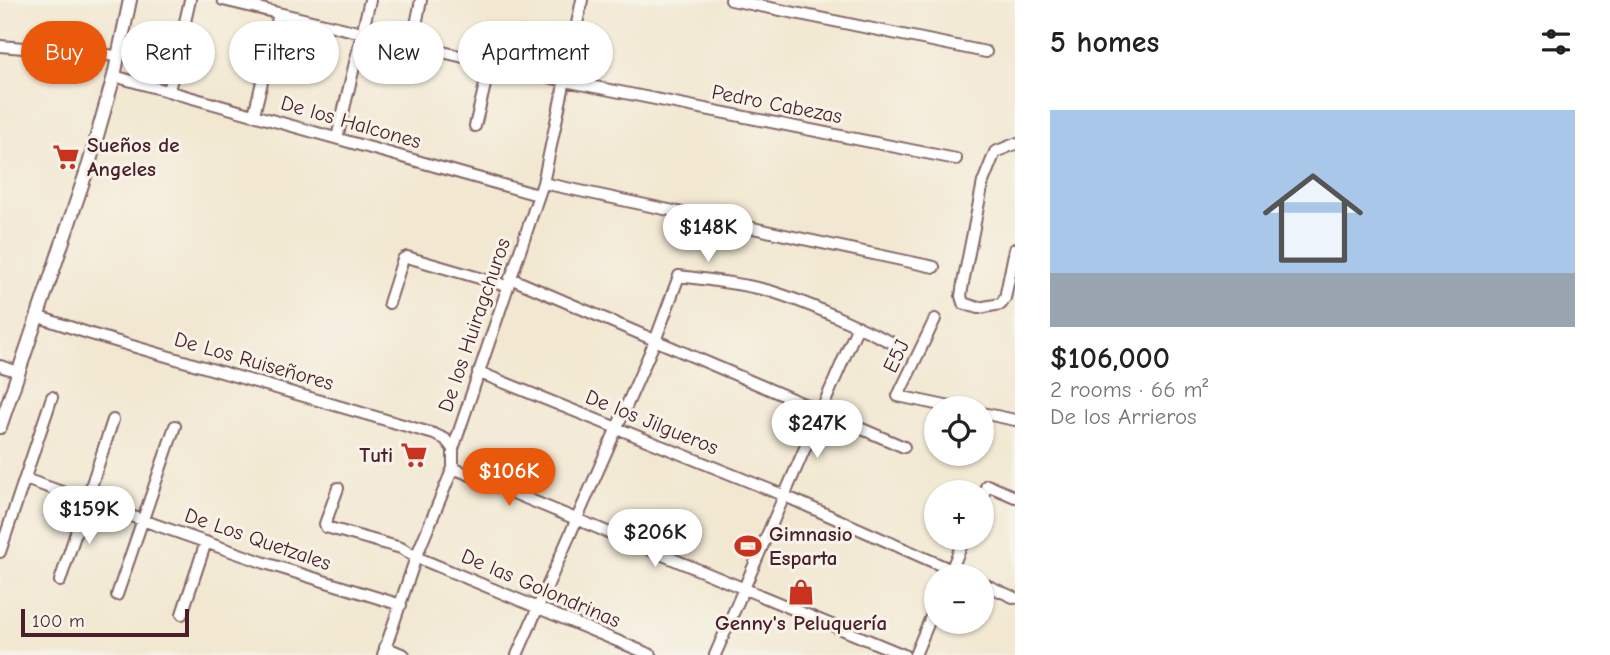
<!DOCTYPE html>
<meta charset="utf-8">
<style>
body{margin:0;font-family:"Comic Neue",sans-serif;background:#f6f6f6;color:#222;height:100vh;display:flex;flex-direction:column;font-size:26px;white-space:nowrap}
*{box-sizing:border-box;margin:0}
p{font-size:23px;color:#767676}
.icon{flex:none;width:38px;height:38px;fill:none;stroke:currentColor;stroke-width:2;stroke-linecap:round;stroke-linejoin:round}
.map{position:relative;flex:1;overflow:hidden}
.side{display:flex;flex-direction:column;background:#fff;width:595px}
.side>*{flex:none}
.top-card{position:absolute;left:21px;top:21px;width:665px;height:63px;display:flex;gap:14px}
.controls{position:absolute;left:924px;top:396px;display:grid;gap:14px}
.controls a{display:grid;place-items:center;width:70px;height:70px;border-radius:50%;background:#fff;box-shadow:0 2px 5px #0004;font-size:35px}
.scale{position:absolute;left:21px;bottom:18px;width:168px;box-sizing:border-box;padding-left:7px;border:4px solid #4a1f2b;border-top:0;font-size:19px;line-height:24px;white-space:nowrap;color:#4a1f2b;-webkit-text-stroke:5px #f7f3e8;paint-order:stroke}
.price{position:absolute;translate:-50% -60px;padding:0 16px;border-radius:24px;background:#fff;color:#222;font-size:23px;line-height:46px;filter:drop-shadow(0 2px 4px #0008)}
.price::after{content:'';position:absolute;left:50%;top:42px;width:21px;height:16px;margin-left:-10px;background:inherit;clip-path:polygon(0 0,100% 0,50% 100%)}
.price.current{background:#ea580c;color:#fff}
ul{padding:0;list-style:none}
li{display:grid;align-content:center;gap:14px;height:371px;padding:0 35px}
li+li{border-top:2px solid #e0e0e0}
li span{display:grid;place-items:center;height:217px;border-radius:0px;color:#555}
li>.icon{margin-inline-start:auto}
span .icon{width:126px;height:126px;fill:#fffc;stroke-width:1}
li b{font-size:30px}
h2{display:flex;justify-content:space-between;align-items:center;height:84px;padding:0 35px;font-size:30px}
.pill{padding:0 24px;border-radius:32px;background:#fff;box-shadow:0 2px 5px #0004;font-size:24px;line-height:63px}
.pill.current{background:#ea580c;color:#fff}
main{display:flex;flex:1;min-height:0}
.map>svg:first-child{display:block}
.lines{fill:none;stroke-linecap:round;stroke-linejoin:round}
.minor-casing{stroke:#856565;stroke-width:14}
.tertiary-casing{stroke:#856565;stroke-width:16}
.minor{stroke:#fff;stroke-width:10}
.tertiary{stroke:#fff;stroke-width:12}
.labels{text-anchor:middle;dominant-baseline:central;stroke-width:6;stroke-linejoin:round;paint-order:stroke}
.street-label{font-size:21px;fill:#4a1f2b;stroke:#f7f3e8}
.poi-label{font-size:21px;font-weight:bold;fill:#4a1f2b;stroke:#f7f3e8;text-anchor:start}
</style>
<main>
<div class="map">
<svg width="1015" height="655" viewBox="0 0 1015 655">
<rect width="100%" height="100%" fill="#f7f3e8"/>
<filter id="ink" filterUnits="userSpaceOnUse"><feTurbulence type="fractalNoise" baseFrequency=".0143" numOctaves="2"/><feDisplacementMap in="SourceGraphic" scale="14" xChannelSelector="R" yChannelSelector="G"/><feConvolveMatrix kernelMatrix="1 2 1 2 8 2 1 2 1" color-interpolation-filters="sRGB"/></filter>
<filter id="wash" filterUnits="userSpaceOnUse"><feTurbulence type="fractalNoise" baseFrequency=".00686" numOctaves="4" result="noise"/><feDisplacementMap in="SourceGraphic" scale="28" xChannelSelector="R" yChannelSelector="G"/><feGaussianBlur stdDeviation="1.57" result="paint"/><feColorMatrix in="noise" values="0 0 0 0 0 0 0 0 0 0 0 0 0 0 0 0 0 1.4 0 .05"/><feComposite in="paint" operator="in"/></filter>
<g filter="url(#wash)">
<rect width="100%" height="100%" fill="#f2e8d1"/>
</g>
<g filter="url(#ink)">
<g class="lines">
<g class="minor-casing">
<path id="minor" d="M 223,0 L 565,81 L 956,159
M 731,0 L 986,52
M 412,45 L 421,0
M 0,46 L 118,56
M 114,76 L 538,195
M 169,91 L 190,0
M 254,114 L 279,14
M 475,126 L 490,64
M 337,138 L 370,0
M 1015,144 L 995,152 L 983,182 L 963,283 L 961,296 L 963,303 L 978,308 L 1001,304 L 1005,298 L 1015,249
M 543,183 L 934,267
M 510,278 L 904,447
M 389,303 L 403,259 L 407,257 L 507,286
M 39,317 L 91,334 L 434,434 L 445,439 L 453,449
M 935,319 L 898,396 L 955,408
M 0,366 L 19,372
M 478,372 L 785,496 L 965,576
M 982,413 L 1015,420
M 453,468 L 904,655
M 25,479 L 265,563 L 401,605
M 338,488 L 325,524 L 326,527 L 401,548 L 416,557 L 651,655
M 982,499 L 987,485 L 1015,497
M 0,552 L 52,397
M 950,573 L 965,537
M 60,581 L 113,420
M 982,583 L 1015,598
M 117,595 L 175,426
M 182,614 L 206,542
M 385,647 L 404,655
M 383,655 L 416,557 L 453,468 L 453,449 L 543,183 L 582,0
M 517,655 L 655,341 L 679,276 C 709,280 741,283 770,291 C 815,305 859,327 901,347
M 715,655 L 858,326
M 915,655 L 936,605"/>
</g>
<g class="tertiary-casing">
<path id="tertiary" d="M 0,427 L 89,164 L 114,76 L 130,0"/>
</g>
<use href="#minor" class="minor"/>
<use href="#tertiary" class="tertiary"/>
</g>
</g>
<defs>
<g id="supermarket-bare" transform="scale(2.1)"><path d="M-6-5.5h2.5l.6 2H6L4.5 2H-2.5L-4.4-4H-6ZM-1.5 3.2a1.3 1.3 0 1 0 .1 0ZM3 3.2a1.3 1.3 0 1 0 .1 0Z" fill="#c8321e" stroke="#f7f3e8" stroke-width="2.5" paint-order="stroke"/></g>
<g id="stadium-bare" transform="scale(2.1)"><path d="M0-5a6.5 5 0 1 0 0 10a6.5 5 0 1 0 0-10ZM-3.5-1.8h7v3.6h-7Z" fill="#c8321e" stroke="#f7f3e8" stroke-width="2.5" paint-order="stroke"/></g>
<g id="shop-bare" transform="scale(2.1)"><path d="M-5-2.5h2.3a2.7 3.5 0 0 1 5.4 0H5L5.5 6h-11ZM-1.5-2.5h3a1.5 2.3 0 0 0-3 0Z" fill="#c8321e" stroke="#f7f3e8" stroke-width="2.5" paint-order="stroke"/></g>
</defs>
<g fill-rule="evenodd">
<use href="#supermarket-bare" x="66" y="157"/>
<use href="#supermarket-bare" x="414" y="455"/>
<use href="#stadium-bare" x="748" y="546"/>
<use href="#shop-bare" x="801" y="592"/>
</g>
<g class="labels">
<g class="street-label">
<text transform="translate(777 104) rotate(11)">Pedro Cabezas</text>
<text transform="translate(351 122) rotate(16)">De los Halcones</text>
<text transform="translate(474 325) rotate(-71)">De los Huiragchuros</text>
<text transform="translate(896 356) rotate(-64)">E5J</text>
<text transform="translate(254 361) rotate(16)">De Los Ruiseñores</text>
<text transform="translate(652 422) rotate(22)">De los Jilgueros</text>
<text transform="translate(258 539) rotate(19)">De Los Quetzales</text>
<text transform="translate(541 588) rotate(23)">De las Golondrinas</text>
</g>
<g class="poi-label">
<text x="87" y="145">Sueños de<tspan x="87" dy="24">Angeles</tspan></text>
<text x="393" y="455" text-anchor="end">Tuti</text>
<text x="769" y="534">Gimnasio<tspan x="769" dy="24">Esparta</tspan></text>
<text x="801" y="623" text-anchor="middle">Genny's Peluquería</text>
</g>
</g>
</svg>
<div class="controls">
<a><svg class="icon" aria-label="locate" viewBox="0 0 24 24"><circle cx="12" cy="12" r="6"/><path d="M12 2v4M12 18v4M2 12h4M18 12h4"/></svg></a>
<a>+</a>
<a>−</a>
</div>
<div class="scale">100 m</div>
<b class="price" style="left:708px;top:264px">$148K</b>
<b class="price" style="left:817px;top:460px">$247K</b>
<b class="price current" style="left:509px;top:508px">$106K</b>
<b class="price" style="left:89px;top:546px">$159K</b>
<b class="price" style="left:655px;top:569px">$206K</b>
<div class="top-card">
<a class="pill current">Buy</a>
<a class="pill">Rent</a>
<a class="pill">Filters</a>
<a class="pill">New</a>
<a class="pill">Apartment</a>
</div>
</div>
<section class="side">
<h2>5 homes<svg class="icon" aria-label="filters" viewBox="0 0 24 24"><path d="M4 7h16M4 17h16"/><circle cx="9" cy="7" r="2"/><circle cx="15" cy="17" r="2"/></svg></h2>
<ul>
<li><span style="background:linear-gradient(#a9c7e8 75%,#9aa5b1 0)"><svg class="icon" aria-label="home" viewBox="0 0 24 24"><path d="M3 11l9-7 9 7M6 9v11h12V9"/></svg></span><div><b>$106,000</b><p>2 rooms · 66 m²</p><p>De los Arrieros</p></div></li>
</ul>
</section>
</main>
